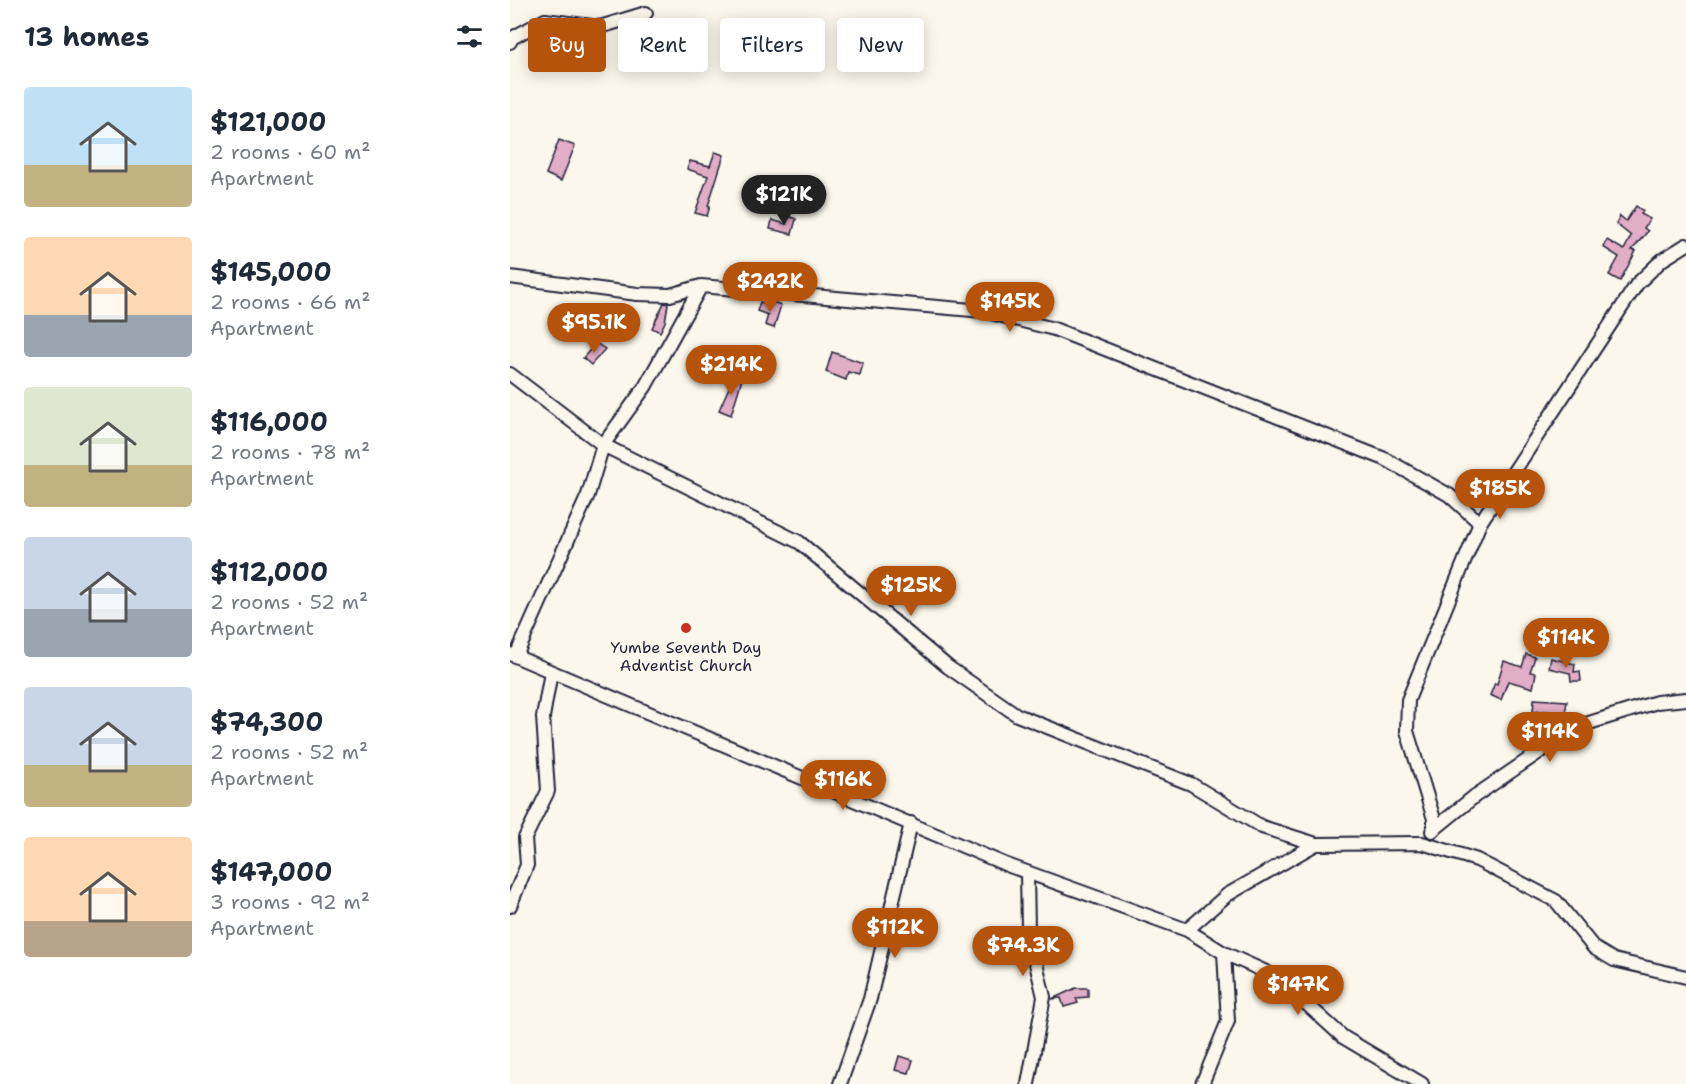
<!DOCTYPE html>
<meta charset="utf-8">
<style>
body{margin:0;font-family:"Shantell Sans",sans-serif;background:#f2f2f3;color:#1f2937;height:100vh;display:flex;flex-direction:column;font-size:22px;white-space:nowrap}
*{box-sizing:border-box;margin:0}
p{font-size:20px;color:#747a83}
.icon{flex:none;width:33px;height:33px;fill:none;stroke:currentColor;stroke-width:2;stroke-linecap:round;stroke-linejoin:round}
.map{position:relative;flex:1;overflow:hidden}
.details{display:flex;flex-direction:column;background:#fff;width:510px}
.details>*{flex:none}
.top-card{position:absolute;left:18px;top:18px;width:570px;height:54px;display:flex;gap:12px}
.price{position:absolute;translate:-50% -51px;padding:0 14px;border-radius:21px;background:#b45309;color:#fff;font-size:20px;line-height:39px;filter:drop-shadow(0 2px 3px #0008)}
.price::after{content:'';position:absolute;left:50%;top:36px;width:18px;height:14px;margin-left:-9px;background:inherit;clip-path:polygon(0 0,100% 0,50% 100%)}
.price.on{background:#222;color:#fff}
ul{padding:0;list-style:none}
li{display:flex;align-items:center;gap:18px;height:150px;padding:0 24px}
li span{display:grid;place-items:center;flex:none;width:168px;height:120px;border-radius:6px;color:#555}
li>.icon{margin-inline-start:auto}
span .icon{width:72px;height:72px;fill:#fffc;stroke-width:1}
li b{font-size:26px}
h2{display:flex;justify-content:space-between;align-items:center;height:72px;padding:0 24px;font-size:26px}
.tag{padding:0 21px;border-radius:6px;background:#fff;box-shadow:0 3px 15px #0003;font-size:21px;line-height:54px}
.tag.on{background:#b45309;color:#fff}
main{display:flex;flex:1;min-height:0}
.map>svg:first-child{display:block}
.building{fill:#e2adc6;stroke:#22223b;stroke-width:1.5}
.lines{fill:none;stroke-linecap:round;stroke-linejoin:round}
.street-casing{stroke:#22223b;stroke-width:16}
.street{stroke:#fbf7ec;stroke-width:12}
.poi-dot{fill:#c8321e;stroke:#fbf7ec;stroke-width:2}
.labels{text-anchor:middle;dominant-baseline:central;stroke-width:5;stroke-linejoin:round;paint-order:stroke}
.poi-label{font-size:16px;fill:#22223b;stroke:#fbf7ec}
</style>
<main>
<section class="details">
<h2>13 homes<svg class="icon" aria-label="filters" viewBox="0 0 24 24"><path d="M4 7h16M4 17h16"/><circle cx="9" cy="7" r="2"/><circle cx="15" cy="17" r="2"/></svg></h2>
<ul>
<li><span style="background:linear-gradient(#bfe0f5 65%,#c2b280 0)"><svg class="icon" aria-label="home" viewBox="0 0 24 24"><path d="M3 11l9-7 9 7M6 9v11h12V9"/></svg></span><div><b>$121,000</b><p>2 rooms · 60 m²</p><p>Apartment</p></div></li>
<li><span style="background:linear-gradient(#ffd9b3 65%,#9aa5b1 0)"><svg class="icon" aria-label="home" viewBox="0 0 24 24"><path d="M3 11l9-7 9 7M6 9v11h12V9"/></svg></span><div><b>$145,000</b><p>2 rooms · 66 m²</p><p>Apartment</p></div></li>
<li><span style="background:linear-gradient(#dfe7d0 65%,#c2b280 0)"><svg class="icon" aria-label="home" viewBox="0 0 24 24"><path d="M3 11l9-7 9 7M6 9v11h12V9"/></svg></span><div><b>$116,000</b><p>2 rooms · 78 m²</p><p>Apartment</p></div></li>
<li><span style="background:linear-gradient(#c9d6e8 60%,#9aa5b1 0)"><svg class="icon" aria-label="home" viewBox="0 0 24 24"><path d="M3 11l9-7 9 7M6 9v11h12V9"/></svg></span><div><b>$112,000</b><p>2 rooms · 52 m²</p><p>Apartment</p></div></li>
<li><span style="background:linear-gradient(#c9d6e8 65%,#c2b280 0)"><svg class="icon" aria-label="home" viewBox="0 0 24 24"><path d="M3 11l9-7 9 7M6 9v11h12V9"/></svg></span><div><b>$74,300</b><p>2 rooms · 52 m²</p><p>Apartment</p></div></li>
<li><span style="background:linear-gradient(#ffd9b3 70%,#b9a48a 0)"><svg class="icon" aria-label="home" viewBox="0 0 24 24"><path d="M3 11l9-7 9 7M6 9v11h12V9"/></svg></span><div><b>$147,000</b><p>3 rooms · 92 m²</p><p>Apartment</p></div></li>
</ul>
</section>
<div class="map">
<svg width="1176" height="1084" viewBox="0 0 1176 1084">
<rect width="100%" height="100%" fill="#fbf7ec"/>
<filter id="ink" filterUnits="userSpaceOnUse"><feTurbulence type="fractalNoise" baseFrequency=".0167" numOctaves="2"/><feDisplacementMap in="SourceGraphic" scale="12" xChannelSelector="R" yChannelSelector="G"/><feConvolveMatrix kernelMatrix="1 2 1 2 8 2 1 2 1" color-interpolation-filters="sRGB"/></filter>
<g filter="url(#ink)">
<path class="building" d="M 61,32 L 87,36 L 91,39 L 89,45 L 59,39 Z
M 49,140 L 65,146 L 51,181 L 36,174 Z
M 205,152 L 214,155 L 198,206 L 200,206 L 197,216 L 185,213 L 198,176 L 177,169 L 180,161 L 200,166 Z
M 1126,206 L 1133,211 L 1131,214 L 1140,219 L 1134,228 L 1138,231 L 1122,250 L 1126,251 L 1110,281 L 1099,275 L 1109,257 L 1093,247 L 1097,240 L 1114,250 L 1121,236 L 1106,224 L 1110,216 L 1116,221 Z
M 278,216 L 286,219 L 282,234 L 260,229 L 262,220 L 276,224 Z
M 250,302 L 262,305 L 263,302 L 271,305 L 264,328 L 255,325 L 258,315 L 247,311 Z
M 154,303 L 158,304 L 155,322 L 150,332 L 142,328 Z
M 86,343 L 95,349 L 81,365 L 73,358 Z
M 322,352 L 353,363 L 350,375 L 338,372 L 336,380 L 316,372 Z
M 224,376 L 232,379 L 221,415 L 209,410 Z
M 1016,654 L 1025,657 L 1020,672 L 1026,673 L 1023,688 L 998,681 L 991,700 L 980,695 L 985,683 L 987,684 L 994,661 L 1012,667 Z
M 1041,658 L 1065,664 L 1064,672 L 1070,671 L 1071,681 L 1061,681 L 1060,673 L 1039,668 Z
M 1024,699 L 1057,701 L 1055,714 L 1035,711 L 1023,712 Z
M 566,988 L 578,988 L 578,997 L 566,998 L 568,1003 L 554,1007 L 551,998 L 542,999 Z
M 389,1056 L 403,1060 L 399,1073 L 385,1070 Z"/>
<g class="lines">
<g class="street-casing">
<path id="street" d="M 0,42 L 2,38 L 35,20 L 90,27 L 136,13
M 0,277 L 127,294 L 160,295 L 191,286 L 473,311 L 544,329 L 875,459 L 939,495 L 970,523
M 0,374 L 93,445 L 289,542 L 438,667 L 507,715 L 681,784 L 752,827 L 806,844
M 0,654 L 497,865 L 677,930 L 714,953 L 767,977 L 833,1037 L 912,1084
M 6,656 L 78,495 L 93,445 L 135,387 L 191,286
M 924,828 L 924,819 L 897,731 L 898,700 L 970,523 L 1127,284 L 1152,260 L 1176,245
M 922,831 L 965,796 L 1066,727 L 1147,702 L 1176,699
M 517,873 L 518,930 L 534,997 L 518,1084
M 0,906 L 17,865 L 15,838 L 38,791 L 33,717 L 41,672
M 677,930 L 717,895 L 806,844 L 912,843 L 967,860 L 1046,901 L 1084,948 L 1104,960 L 1176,977
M 330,1084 L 360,999 L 401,823
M 692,1084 L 718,1021 L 714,953"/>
</g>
<use href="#street" class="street"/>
</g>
</g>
<circle class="poi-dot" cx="176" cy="628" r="6"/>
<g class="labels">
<g class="poi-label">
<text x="176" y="647">Yumbe Seventh Day<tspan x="176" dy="18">Adventist Church</tspan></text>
</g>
</g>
</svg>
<b class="price on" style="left:274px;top:226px">$121K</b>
<b class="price" style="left:260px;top:313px">$242K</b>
<b class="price" style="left:500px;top:333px">$145K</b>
<b class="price" style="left:84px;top:354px">$95.1K</b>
<b class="price" style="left:221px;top:396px">$214K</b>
<b class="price" style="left:990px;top:520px">$185K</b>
<b class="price" style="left:401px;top:617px">$125K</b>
<b class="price" style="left:1056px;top:669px">$114K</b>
<b class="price" style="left:1040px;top:763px">$114K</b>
<b class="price" style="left:333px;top:811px">$116K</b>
<b class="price" style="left:385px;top:959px">$112K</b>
<b class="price" style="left:513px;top:977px">$74.3K</b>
<b class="price" style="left:788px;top:1016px">$147K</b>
<div class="top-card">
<a class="tag on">Buy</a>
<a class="tag">Rent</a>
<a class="tag">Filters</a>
<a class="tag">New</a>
</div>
</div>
</main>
